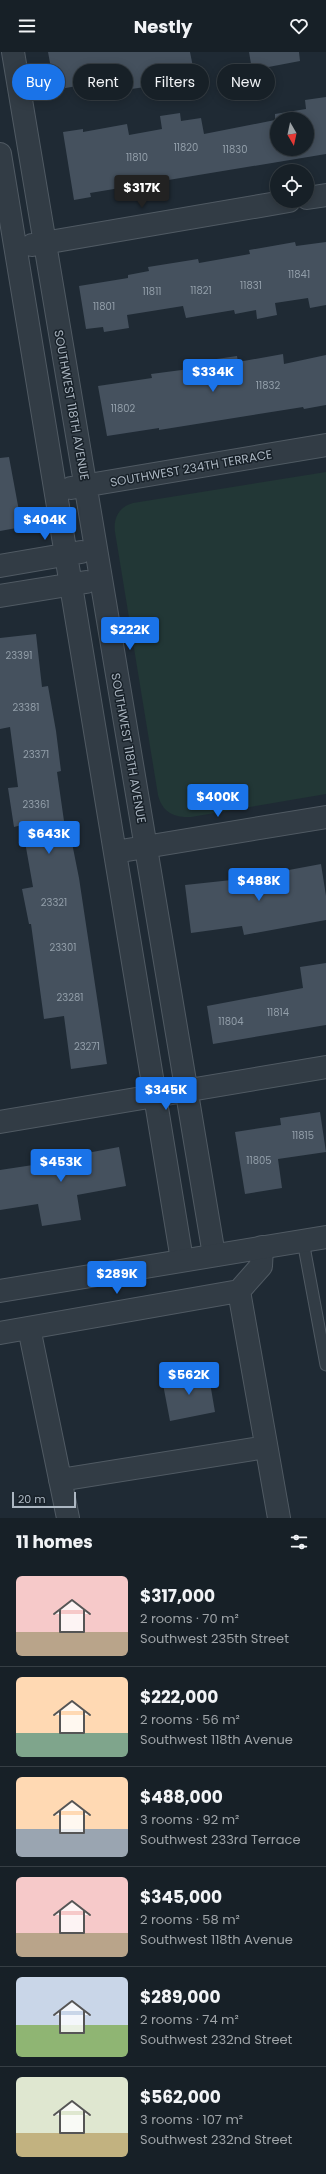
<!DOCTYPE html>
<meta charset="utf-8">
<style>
body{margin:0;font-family:Poppins,sans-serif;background:#242d33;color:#f1f3f6;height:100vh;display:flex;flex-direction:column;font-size:15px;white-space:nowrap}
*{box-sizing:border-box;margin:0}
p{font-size:13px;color:#9ea3a7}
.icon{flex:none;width:22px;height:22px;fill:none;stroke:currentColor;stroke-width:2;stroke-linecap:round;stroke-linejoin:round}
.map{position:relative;height:1466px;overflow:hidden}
.side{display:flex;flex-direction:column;background:#172027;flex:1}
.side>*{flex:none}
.guide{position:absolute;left:12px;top:12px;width:302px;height:36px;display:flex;gap:8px}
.needle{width:26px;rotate:171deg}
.fabs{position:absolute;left:270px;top:60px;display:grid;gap:8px}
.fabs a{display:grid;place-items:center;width:44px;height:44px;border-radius:50%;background:#172027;box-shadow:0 2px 10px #0003,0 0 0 1px #363e44;font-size:20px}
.scale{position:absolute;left:12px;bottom:10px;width:64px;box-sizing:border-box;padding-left:4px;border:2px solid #acb7c2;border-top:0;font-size:11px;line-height:14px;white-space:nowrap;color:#acb7c2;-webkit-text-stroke:3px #182129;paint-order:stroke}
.price{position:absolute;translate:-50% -34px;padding:0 9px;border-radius:4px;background:#1a73e8;color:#fff;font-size:13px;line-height:26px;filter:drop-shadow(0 1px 2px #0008)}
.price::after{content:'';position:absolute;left:50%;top:24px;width:12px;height:9px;margin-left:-6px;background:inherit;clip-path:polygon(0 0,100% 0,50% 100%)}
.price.active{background:#222;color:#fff}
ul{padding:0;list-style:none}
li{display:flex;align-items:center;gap:12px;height:100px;padding:0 16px}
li+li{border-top:1px solid #363e44}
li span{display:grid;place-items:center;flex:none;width:112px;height:80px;border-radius:6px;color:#555}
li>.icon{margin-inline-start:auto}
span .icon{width:48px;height:48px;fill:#fffc;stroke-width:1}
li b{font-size:17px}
h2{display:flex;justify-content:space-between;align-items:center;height:48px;padding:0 16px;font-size:17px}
.tag{padding:0 14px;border-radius:18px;background:#172027;box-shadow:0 2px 10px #0003,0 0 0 1px #363e44;font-size:14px;line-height:36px}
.tag.active{background:#1a73e8;color:#fff}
header{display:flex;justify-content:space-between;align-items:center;height:52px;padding:0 16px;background:#172027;font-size:18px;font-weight:700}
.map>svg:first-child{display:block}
.green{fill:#223736}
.building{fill:#45515e;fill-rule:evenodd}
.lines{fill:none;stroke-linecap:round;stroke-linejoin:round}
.service-casing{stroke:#505a63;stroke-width:13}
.minor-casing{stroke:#505a63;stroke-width:24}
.tertiary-casing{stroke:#505a63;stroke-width:24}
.service{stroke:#323c45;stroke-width:11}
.minor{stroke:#323c45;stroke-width:22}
.tertiary{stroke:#323c45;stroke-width:22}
.labels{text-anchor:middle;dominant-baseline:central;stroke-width:3;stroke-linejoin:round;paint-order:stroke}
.number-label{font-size:10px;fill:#929ea9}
.street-label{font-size:12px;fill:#acb7c2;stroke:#182129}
</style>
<header><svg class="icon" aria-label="menu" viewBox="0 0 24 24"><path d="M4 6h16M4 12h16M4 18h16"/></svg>Nestly<svg class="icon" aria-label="heart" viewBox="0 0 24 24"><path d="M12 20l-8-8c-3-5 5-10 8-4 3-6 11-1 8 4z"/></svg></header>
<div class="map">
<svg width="326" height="1466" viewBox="0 0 326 1466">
<rect width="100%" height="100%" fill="#1f2a34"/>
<path class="green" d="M 326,420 L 326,742 L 191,765 C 174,766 162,760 158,743 L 115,480 C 113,466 119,455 133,451 Z"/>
<path class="building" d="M 48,0 L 190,0 L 193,15 L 143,23 L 145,35 L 84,44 L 82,33 L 55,38 Z
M 249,0 L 299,0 L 300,9 L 252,18 Z
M 326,45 L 326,102 L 114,137 L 90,141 L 91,145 L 74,148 L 63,80 L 83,77 L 83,80 L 127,72 L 129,83 L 162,77 L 160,64 L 180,61 L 181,69 L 201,66 L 204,82 L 275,68 L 275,62 L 306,57 L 305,48 ZM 277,67 L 307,67 L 307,97 L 277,97 Z
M 295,190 L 296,194 L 326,190 L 326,253 L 310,256 L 308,246 L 275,251 L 277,263 L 257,267 L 256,258 L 235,262 L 234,258 L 186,266 L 183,254 L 127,263 L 129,276 L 104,280 L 103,275 L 86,277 L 79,234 L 128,226 L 128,223 L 149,219 L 148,215 L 198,207 L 199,211 L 250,202 L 249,198 Z
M 283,302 L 284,312 L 326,303 L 326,353 L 304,357 L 303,355 L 159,378 L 159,376 L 107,384 L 98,334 L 152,326 L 151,322 L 197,316 L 196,310 L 237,304 L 238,310 Z
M 9,405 L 22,475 L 0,479 L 0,406 Z
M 36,582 L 42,635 L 48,634 L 56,679 L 61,719 L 57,720 L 65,776 L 69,776 L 79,826 L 107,1012 L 71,1017 L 64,964 L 44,967 L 31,872 L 29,872 L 22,837 L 33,835 L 22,773 L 14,775 L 8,736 L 18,735 L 10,675 L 0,677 L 0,586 Z
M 321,812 L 326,844 L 326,868 L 244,883 L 242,874 L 191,881 L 185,833 L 241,827 Z
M 326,911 L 326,973 L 213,992 L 207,954 L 303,936 L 300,915 Z
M 320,1060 L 326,1100 L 278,1107 L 282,1136 L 245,1142 L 235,1080 L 281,1073 L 280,1066 Z
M 119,1095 L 126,1134 L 77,1143 L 81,1168 L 42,1174 L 38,1152 L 0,1158 L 0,1118 L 33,1113 L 31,1105 L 70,1099 L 71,1104 Z
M 208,1319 L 215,1360 L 170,1369 L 162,1327 Z"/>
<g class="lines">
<g class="service-casing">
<path id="service" d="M 303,1189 L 326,1313"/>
</g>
<g class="minor-casing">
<path id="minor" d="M 13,0 L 214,1203
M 0,102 L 182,1208
M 307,146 L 326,143
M 32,193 L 289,149
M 71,436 L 326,393
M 0,514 L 81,500
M 0,544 L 86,530
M 115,800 L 326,765
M 0,1070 L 326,1015
M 262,1195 L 261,1214 L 239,1239 L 279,1466
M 29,1276 L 68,1466
M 0,1281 L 239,1239
M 60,1428 L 266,1395"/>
</g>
<g class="tertiary-casing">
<path id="tertiary" d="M 0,1239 L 326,1185"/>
</g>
<use href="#service" class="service"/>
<use href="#minor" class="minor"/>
<use href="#tertiary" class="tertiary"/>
</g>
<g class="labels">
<g class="number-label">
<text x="186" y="95">11820</text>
<text x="235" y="97">11830</text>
<text x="137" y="105">11810</text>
<text x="299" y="222">11841</text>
<text x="251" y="233">11831</text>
<text x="201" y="238">11821</text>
<text x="152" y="239">11811</text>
<text x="104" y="254">11801</text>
<text x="268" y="333">11832</text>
<text x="123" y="356">11802</text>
<text x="19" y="603">23391</text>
<text x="26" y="655">23381</text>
<text x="36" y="702">23371</text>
<text x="36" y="752">23361</text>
<text x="54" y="850">23321</text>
<text x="63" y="895">23301</text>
<text x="70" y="945">23281</text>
<text x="278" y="960">11814</text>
<text x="231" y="969">11804</text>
<text x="87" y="994">23271</text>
<text x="303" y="1083">11815</text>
<text x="259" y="1108">11805</text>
</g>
<g class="street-label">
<text transform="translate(72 353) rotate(80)">SOUTHWEST 118TH AVENUE</text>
<text transform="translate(191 416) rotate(-10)">SOUTHWEST 234TH TERRACE</text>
<text transform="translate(129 696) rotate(80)">SOUTHWEST 118TH AVENUE</text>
</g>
</g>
</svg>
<div class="fabs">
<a><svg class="needle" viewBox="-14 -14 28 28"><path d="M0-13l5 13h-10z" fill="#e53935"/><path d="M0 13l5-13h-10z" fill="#9ea3a7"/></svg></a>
<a><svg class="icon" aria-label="locate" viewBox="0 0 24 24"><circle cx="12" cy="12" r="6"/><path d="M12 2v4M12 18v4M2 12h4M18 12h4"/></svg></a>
</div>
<div class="scale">20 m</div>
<b class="price active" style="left:142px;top:157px">$317K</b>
<b class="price" style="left:213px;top:341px">$334K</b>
<b class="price" style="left:45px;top:489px">$404K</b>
<b class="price" style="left:130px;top:599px">$222K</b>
<b class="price" style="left:218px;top:766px">$400K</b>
<b class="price" style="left:49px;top:803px">$643K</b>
<b class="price" style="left:259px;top:850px">$488K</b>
<b class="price" style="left:166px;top:1059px">$345K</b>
<b class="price" style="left:61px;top:1131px">$453K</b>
<b class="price" style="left:117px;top:1243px">$289K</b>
<b class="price" style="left:189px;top:1344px">$562K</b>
<div class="guide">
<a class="tag active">Buy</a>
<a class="tag">Rent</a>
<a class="tag">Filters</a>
<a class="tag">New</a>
</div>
</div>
<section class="side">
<h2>11 homes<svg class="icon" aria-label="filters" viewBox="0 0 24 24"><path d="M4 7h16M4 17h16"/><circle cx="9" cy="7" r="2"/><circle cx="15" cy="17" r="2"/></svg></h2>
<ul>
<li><span style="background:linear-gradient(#f6c9c9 70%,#b9a48a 0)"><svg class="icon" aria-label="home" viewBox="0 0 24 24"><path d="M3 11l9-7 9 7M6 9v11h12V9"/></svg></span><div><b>$317,000</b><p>2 rooms · 70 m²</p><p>Southwest 235th Street</p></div></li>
<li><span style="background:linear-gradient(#ffd9b3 70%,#7fa58c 0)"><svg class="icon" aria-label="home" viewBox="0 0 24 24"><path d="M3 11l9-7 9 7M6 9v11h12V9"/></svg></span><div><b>$222,000</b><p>2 rooms · 56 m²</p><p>Southwest 118th Avenue</p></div></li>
<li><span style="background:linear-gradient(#ffd9b3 65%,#9aa5b1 0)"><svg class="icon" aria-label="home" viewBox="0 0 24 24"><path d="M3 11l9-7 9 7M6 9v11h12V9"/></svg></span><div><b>$488,000</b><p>3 rooms · 92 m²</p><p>Southwest 233rd Terrace</p></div></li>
<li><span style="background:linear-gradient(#f6c9c9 70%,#b9a48a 0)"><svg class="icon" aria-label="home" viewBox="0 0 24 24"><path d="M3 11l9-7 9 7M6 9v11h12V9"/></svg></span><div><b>$345,000</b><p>2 rooms · 58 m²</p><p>Southwest 118th Avenue</p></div></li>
<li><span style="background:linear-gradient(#c9d6e8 60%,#8fb573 0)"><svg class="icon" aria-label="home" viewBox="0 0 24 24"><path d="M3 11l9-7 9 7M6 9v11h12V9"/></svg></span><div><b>$289,000</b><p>2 rooms · 74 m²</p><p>Southwest 232nd Street</p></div></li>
<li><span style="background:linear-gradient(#dfe7d0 70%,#c2b280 0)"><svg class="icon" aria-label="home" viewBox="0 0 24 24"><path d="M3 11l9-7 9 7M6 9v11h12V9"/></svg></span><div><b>$562,000</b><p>3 rooms · 107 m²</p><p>Southwest 232nd Street</p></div></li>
</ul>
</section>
